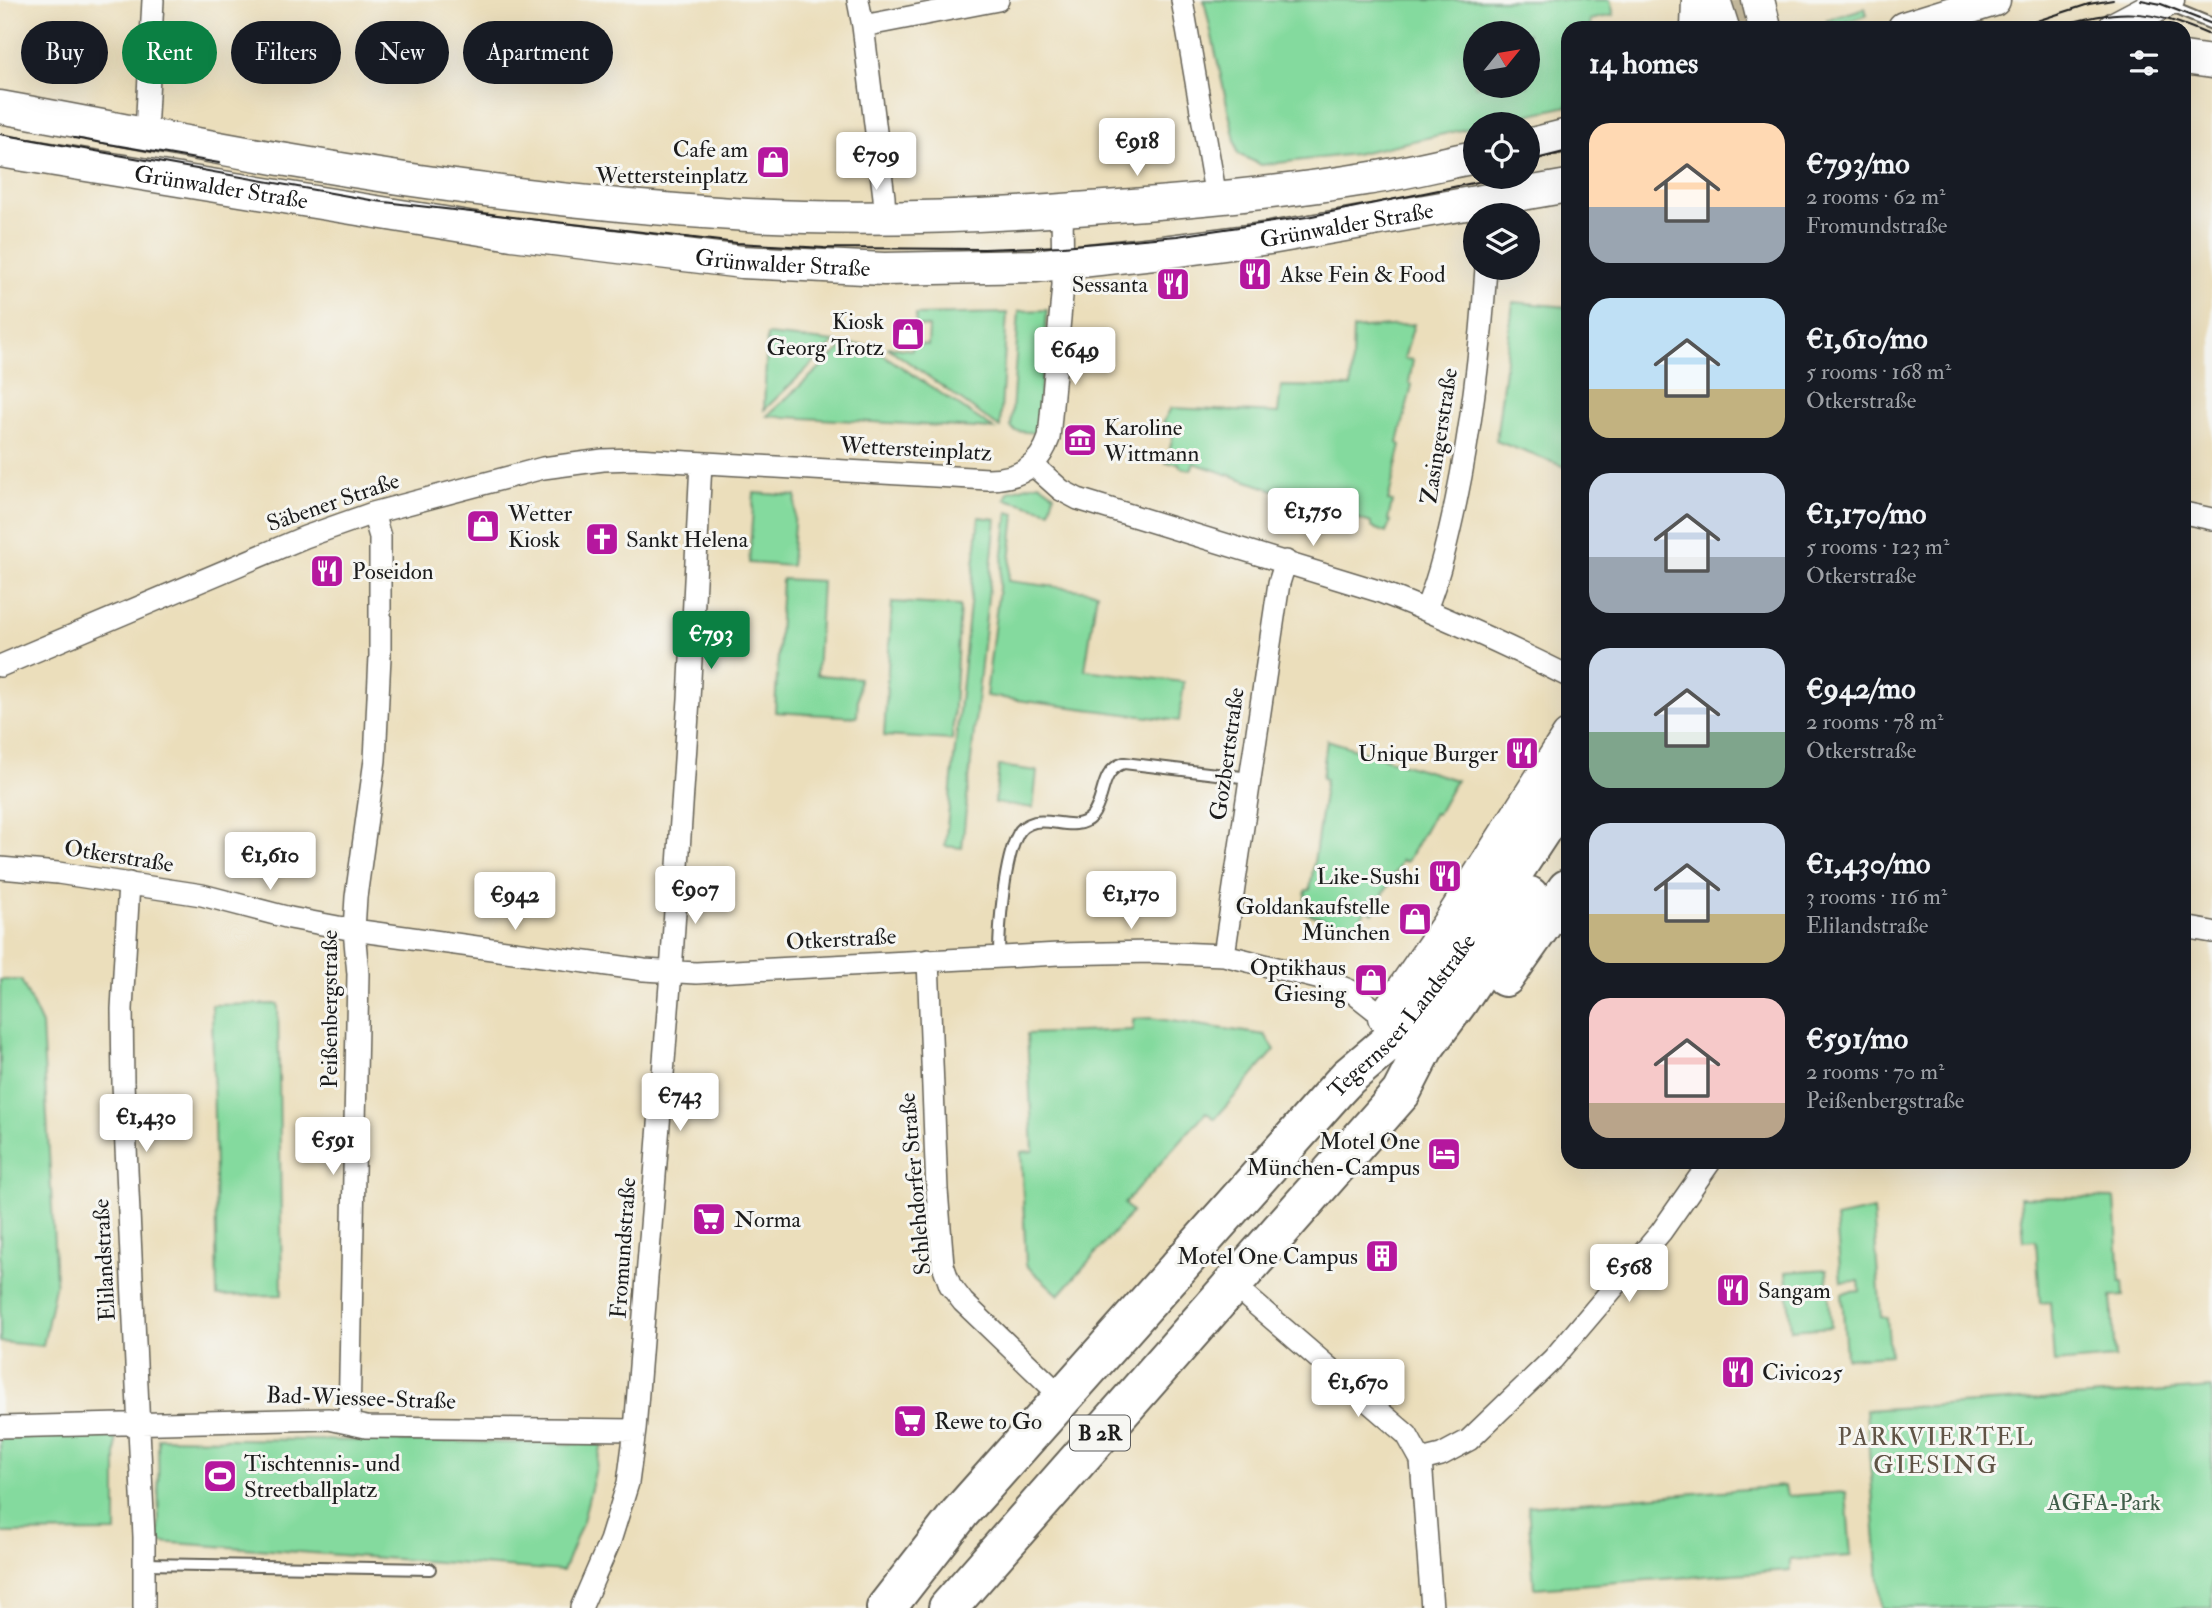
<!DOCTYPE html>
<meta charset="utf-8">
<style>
body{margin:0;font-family:"IM FELL Double Pica",serif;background:#242831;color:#f1f3f6;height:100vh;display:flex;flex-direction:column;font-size:26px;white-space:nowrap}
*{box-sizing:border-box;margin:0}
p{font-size:23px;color:#9ea1a6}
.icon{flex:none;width:38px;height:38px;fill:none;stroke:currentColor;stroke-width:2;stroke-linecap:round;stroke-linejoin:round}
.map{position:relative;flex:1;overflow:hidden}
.panel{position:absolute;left:1561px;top:21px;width:630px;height:1148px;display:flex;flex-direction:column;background:#171b24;border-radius:21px;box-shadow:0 7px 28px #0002}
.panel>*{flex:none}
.guide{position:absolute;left:21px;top:21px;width:665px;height:63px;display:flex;gap:14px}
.needle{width:46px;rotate:60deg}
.controls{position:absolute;left:1463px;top:21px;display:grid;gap:14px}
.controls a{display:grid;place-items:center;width:77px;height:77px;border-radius:50%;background:#171b24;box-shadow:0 7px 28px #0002;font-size:35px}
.price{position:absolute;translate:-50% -60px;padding:0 16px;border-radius:7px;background:#fff;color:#222;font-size:23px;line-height:46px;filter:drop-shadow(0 2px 4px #0008)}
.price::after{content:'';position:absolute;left:50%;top:42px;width:21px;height:16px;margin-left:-10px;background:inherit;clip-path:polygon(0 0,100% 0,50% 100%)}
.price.on{background:#0b8043;color:#fff}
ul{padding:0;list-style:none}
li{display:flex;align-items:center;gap:21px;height:175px;padding:0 28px}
li span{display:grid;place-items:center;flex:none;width:196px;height:140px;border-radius:21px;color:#555}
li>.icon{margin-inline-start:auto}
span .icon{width:84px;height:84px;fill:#fffc;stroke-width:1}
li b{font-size:30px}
h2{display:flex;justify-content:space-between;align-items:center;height:84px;padding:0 28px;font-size:30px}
.pill{padding:0 24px;border-radius:32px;background:#171b24;box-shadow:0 7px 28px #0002;font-size:24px;line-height:63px}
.pill.on{background:#0b8043;color:#fff}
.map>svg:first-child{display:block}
.green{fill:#84da9e;stroke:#507b5d;stroke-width:2;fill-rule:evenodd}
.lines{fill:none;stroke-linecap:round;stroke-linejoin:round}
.highway-tunnel{stroke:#c2b79b;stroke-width:38;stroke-dasharray:38 19;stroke-linecap:butt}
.lane-casing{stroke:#646054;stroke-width:14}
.street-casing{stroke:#646054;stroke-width:24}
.secondary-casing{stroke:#646054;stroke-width:35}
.highway-casing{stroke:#646054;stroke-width:42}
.lane{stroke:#fff;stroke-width:10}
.street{stroke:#fff;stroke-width:21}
.secondary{stroke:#fff;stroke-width:32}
.highway{stroke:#fff;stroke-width:38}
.tram{stroke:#1c1c1c;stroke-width:2}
.labels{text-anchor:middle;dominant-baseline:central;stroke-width:6;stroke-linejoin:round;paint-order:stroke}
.shield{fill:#f6f6f2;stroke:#5d5d5c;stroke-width:2}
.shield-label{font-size:21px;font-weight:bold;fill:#1c1c1c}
.poi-label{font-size:23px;fill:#1c1c1c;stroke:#f6f6f2;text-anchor:start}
.street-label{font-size:23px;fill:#1c1c1c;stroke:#f6f6f2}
.park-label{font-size:23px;fill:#405e4a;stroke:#f6f6f2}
.neighbourhood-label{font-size:24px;letter-spacing:2px;fill:#605446;stroke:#f6f6f2}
</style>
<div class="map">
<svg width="2212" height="1608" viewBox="0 0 2212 1608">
<rect width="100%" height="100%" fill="#f6f6f2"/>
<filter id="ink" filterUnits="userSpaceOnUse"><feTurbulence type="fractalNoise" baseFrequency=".0143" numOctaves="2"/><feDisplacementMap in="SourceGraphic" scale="14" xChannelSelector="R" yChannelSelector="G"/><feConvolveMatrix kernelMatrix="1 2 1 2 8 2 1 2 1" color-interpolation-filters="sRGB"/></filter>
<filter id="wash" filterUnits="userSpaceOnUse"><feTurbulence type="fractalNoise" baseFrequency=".00686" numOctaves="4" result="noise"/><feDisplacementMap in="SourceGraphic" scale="28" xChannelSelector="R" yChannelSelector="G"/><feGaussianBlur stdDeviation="1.57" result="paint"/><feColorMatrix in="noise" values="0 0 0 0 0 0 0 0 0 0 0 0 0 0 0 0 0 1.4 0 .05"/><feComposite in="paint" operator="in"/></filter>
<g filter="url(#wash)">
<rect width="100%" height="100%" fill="#ebdebb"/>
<path class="green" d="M 1204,0 L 1610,0 L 1614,15 L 1590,20 L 1591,28 L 1568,28 L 1568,106 L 1487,124 L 1475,124 L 1475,127 L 1355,154 L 1261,165 L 1238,154 ZM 1528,33 L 1528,86 L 1475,86 L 1475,33 Z
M 1865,8 L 1867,15 L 1829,28 L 1827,20 Z
M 1513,302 L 1568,307 L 1568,468 L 1496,441 Z
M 1047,310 L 1037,433 L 1015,431 L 1011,427 L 1019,311 Z
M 1007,313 L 1000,428 L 887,347 L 912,350 L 913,343 L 928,345 L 929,327 L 915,325 L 916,315 Z
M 1414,324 L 1404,359 L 1413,360 L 1409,383 L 1412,385 L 1398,443 L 1401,445 L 1388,501 L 1392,502 L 1388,520 L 1391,521 L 1386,533 L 1371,527 L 1371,523 L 1194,463 L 1191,470 L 1180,467 L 1179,463 L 1166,463 L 1173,436 L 1169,425 L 1163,422 L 1171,408 L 1278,413 L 1281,386 L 1351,387 L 1353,329 Z
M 767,335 L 835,342 L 764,410 Z
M 846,344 L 870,346 L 994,429 L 767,416 Z
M 1039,483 L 1054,494 L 1050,511 L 1005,499 L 1009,491 Z
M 754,493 L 796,496 L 791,566 L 749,563 Z
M 1008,512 L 1015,514 L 1008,581 L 1097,592 L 1085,670 L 1184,682 L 1179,721 L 986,696 Z
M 979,517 L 996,519 L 962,848 L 945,846 Z
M 782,579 L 822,581 L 817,675 L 859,678 L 857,717 L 775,712 Z
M 892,602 L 960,606 L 952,740 L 884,736 Z
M 1327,740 L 1456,780 L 1437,814 L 1434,813 L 1408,860 L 1406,862 L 1402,860 L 1373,913 L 1366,909 L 1355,929 L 1303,912 L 1306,890 L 1310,890 L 1326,779 L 1322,778 Z
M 999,766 L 1037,771 L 1033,808 L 995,803 Z
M 0,980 L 21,980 L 42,1025 L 56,1281 L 43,1346 L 0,1342 Z
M 278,1004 L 282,1295 L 217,1296 L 212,1005 Z
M 1151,1018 L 1265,1035 L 1275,1050 L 1215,1119 L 1206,1112 L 1124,1204 L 1132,1212 L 1059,1295 L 1026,1265 L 1021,1152 L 1033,1151 L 1027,1034 L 1133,1030 L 1133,1019 Z
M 2020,1197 L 2115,1198 L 2120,1281 L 2123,1281 L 2124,1296 L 2111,1297 L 2115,1358 L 2054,1363 L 2050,1302 L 2040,1303 L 2036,1240 L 2024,1241 Z
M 1873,1210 L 1881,1317 L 1887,1318 L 1890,1355 L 1846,1358 L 1842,1293 L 1860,1291 L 1859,1281 L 1841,1282 L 1836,1218 Z
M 1827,1269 L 1831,1327 L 1791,1330 L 1786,1272 Z
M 2212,1388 L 2212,1608 L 1881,1608 L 1866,1410 Z
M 116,1430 L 116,1532 L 0,1533 L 0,1439 Z
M 158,1438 L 602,1444 L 583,1521 L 563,1571 L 159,1542 Z
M 1785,1486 L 1787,1496 L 1846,1492 L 1851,1556 L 1790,1560 L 1790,1570 L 1534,1588 L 1528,1506 Z"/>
</g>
<g filter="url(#ink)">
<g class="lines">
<path class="highway-tunnel" d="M 1739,0 L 1744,28"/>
<g class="lane-casing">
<path id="lane" d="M 2166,5 L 2212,24
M 999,956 C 999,926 1004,860 1018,834 C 1021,827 1028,824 1035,822 C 1053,818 1077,833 1092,816 C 1106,798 1099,771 1124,763 L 1250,778
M 144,1564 L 430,1569"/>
</g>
<g class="street-casing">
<path id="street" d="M 858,0 L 863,26 L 884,197 L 885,219
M 1182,0 L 1216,198
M 863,26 L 998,0
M 146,133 L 153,0
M 1033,465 L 1061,490 L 1078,499 L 1378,591 C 1443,616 1506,645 1568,676
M 2184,513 L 2212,519
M 1426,609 C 1440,574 1448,538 1456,501 C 1472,424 1481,346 1486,268
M 0,666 L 305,537 L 373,513 L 543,468 L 603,460 L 636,459 L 988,479 C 1018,479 1039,467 1049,438 L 1063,285 L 1062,211
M 0,868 L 58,873 L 202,895 L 290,918 L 354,930 L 644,970 L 696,973 L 1059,954 L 1151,952 L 1224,955 L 1325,980 L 1351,991 L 1384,1017
M 129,883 L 122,1009 L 123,1083 L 144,1537 L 144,1608
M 2184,927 L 2212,932
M 1224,955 L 1279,583 L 1286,561
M 928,960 L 937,1190 L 943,1265 L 950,1285 L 963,1302 L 1063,1398
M 1232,1284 L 1407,1435 L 1421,1460 L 1432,1608
M 349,1423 L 358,974 L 354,930 L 356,897 L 375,760 L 380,656 L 380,537 L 373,513
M 0,1427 L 329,1419 L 366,1427 L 635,1430
M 1421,1460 L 1441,1455 L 1469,1440 L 1553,1359 L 1661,1232 L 1710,1162
M 581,1608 L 610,1541 L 628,1483 L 635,1430 L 671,972 L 689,699 L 701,463"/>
</g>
<g class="secondary-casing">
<g id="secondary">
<path d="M 1714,0 L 1723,28"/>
<path d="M 1758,0 L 1765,28"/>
<path d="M 1697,28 L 1698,0"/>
<path d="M 1904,28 L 1994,0"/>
<path d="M 2115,28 L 2168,0"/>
<path d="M 2184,58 L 2212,62"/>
<path d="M 0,107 C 96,124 191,144 287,160 C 437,186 594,206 747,215 C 862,221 976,217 1090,208 C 1182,202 1274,194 1365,179 C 1402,174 1439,164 1475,157"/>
<path d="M 1528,145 L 1568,135"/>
<path id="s1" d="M 0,151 L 512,234 L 742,262 L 884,269 L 1035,266 L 1163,252 L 1270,238 L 1568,186"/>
<path d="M 1384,1017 L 1448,924 L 1568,736"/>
</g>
</g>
<g class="highway-casing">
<g id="highway">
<path d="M 1505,977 L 1567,889"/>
<path id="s2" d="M 886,1608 L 960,1513 L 1336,1090 L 1348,1077 L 1388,1043 L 1435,984 L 1486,914 L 1568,789"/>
<path d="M 948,1608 L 1401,1093 L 1424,1048 L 1458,1002 L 1529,896"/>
</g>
</g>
<use href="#lane" class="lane"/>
<use href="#street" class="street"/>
<use href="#secondary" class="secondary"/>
<use href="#highway" class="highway"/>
<path class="tram" d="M 2141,0 L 2161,4 L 2212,24
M 2015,28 L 2089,4 L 2113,0
M 2053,28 C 2119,7 2148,8 2212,36
M 0,134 L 376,201 L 737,243 L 824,248 L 984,249 L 1063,246 L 1177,236 L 1307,217 L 1502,177
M 74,138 L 219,163
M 1528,161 L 1568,151"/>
</g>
</g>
<defs>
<g id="shop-square" transform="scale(1.75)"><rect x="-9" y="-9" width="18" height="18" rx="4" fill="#b5179e" stroke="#f6f6f2"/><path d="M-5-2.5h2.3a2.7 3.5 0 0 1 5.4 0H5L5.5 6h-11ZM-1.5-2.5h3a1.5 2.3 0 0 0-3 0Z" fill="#fff"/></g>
<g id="restaurant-square" transform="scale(1.75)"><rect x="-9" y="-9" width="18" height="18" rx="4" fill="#b5179e" stroke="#f6f6f2"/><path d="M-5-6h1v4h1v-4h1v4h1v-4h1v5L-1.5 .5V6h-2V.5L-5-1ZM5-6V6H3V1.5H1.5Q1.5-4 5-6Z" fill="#fff"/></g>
<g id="museum-square" transform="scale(1.75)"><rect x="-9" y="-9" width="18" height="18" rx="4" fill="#b5179e" stroke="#f6f6f2"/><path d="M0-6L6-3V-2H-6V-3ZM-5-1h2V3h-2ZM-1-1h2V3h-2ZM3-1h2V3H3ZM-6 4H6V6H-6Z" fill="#fff"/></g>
<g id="church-square" transform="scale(1.75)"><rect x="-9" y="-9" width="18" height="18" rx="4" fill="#b5179e" stroke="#f6f6f2"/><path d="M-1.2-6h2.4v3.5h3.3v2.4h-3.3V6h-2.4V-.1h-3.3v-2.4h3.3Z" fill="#fff"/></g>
<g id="hotel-square" transform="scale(1.75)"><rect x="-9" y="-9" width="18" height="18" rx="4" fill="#b5179e" stroke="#f6f6f2"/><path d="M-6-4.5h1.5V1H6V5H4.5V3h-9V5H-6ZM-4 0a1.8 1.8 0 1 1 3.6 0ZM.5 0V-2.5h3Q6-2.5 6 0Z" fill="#fff"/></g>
<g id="supermarket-square" transform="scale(1.75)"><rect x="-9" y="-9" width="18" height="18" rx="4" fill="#b5179e" stroke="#f6f6f2"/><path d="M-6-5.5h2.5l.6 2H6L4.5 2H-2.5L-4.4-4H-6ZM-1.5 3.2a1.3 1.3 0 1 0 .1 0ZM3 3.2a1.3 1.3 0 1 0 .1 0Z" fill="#fff"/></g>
<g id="building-square" transform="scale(1.75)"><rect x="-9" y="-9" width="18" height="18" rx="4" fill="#b5179e" stroke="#f6f6f2"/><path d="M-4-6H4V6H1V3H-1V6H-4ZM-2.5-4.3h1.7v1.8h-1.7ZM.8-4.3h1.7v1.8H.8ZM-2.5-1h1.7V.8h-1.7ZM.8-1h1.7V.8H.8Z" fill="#fff"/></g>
<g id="stadium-square" transform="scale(1.75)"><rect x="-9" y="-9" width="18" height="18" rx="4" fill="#b5179e" stroke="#f6f6f2"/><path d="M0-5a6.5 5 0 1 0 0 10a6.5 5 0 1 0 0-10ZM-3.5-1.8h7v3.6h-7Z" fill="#fff"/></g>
</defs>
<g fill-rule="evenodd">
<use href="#shop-square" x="773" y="162"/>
<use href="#restaurant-square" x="1255" y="274"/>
<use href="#restaurant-square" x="1173" y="284"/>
<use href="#shop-square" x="908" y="334"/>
<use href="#museum-square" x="1080" y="440"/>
<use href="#shop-square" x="483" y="526"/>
<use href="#church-square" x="602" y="539"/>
<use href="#restaurant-square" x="327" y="571"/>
<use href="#restaurant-square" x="1522" y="753"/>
<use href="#restaurant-square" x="1445" y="876"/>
<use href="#shop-square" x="1415" y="919"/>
<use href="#shop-square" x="1371" y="980"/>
<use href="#hotel-square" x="1444" y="1154"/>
<use href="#supermarket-square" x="709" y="1219"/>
<use href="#building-square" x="1382" y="1256"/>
<use href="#restaurant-square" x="1733" y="1290"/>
<use href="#restaurant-square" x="1738" y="1372"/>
<use href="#supermarket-square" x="910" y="1421"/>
<use href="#stadium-square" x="220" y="1476"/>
</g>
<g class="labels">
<rect class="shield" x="1070" y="1415.5" width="60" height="35" rx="5"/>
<g class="shield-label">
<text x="1100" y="1433">B 2R</text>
</g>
<g class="poi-label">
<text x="748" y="149" text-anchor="end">Cafe am<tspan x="748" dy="26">Wettersteinplatz</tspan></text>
<text x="1280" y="274">Akse Fein &amp; Food</text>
<text x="1148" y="284" text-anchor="end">Sessanta</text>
<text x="884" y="321" text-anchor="end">Kiosk<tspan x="884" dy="26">Georg Trotz</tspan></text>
<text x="1104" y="427">Karoline<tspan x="1104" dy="26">Wittmann</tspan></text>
<text x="508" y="513">Wetter<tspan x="508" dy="26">Kiosk</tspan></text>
<text x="626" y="539">Sankt Helena</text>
<text x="352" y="571">Poseidon</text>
<text x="1498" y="753" text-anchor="end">Unique Burger</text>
<text x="1420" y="876" text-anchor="end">Like-Sushi</text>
<text x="1390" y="906" text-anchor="end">Goldankaufstelle<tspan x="1390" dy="26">München</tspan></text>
<text x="1346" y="967" text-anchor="end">Optikhaus<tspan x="1346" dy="26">Giesing</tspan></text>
<text x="1420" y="1141" text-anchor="end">Motel One<tspan x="1420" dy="26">München-Campus</tspan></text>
<text x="734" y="1219">Norma</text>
<text x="1358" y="1256" text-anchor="end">Motel One Campus</text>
<text x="1758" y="1290">Sangam</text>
<text x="1762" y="1372">Civico25</text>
<text x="934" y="1421">Rewe to Go</text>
<text x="244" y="1463">Tischtennis- und<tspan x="244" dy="26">Streetballplatz</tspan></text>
</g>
<g class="street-label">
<text stroke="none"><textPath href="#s1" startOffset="224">Grünwalder Straße</textPath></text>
<text stroke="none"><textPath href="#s1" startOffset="1358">Grünwalder Straße</textPath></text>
<text stroke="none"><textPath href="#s1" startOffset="791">Grünwalder Straße</textPath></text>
<text transform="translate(1439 436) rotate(-81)">Zasingerstraße</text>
<text transform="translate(916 449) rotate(3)">Wettersteinplatz</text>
<text transform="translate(333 502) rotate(-19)">Säbener Straße</text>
<text transform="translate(1227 754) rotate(-82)">Gozbertstraße</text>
<text transform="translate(119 856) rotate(9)">Otkerstraße</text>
<text transform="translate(841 939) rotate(-3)">Otkerstraße</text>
<text transform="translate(329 1009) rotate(-90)">Peißenbergstraße</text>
<text stroke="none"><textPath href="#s2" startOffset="786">Tegernseer Landstraße</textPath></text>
<text transform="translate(915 1184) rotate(-95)">Schlehdorfer Straße</text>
<text transform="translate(623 1248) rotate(-86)">Fromundstraße</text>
<text transform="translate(104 1260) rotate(-93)">Elilandstraße</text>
<text transform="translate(361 1398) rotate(2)">Bad-Wiessee-Straße</text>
</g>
<g class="park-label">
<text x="2104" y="1502">AGFA-Park</text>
</g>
<g class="neighbourhood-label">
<text x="1936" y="1437">PARKVIERTEL<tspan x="1936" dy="28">GIESING</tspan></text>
</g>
</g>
</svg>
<div class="controls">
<a><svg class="needle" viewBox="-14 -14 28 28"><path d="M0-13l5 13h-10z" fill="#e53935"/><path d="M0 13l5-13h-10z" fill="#9ea1a6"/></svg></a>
<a><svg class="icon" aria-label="locate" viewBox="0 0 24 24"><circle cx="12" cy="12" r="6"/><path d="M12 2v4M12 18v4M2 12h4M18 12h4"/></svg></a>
<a><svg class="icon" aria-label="layers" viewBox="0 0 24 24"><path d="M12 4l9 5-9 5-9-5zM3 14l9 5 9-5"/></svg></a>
</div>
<b class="price" style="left:1137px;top:178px">€918</b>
<b class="price" style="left:876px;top:192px">€709</b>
<b class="price" style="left:1075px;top:387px">€649</b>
<b class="price" style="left:1313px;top:548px">€1,750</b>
<b class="price on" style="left:711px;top:671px">€793</b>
<b class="price" style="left:270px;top:892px">€1,610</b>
<b class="price" style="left:695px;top:926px">€907</b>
<b class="price" style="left:1131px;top:931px">€1,170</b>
<b class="price" style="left:515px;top:932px">€942</b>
<b class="price" style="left:680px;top:1133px">€743</b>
<b class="price" style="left:146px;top:1154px">€1,430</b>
<b class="price" style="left:333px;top:1177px">€591</b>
<b class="price" style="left:1629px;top:1304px">€568</b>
<b class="price" style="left:1358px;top:1419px">€1,670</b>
<div class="guide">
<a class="pill">Buy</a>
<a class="pill on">Rent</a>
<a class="pill">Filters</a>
<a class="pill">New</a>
<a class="pill">Apartment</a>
</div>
<section class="panel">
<h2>14 homes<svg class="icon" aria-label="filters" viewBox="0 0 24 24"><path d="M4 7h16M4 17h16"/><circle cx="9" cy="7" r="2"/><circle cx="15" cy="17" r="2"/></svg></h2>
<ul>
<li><span style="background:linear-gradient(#ffd9b3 60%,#9aa5b1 0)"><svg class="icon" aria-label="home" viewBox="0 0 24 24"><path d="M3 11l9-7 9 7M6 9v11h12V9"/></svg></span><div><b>€793/mo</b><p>2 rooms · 62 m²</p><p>Fromundstraße</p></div></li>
<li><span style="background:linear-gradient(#bfe0f5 65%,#c2b280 0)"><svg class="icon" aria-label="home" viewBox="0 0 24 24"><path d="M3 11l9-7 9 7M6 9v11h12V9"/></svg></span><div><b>€1,610/mo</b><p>5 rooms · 168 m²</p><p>Otkerstraße</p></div></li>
<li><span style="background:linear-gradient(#c9d6e8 60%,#9aa5b1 0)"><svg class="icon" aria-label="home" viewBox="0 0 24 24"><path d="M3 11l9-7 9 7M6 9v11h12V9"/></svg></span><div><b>€1,170/mo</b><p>5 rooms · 123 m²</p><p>Otkerstraße</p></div></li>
<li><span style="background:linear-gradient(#c9d6e8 60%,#7fa58c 0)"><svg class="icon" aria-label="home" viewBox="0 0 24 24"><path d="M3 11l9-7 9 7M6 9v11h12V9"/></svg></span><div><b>€942/mo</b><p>2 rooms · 78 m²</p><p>Otkerstraße</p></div></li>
<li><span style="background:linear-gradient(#c9d6e8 65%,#c2b280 0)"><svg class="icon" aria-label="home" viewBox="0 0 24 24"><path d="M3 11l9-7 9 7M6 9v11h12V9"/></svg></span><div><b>€1,430/mo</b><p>3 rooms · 116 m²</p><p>Elilandstraße</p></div></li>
<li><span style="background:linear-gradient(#f6c9c9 75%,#b9a48a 0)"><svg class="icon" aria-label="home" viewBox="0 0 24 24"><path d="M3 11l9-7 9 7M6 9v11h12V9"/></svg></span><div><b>€591/mo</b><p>2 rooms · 70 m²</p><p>Peißenbergstraße</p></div></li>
</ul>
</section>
</div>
